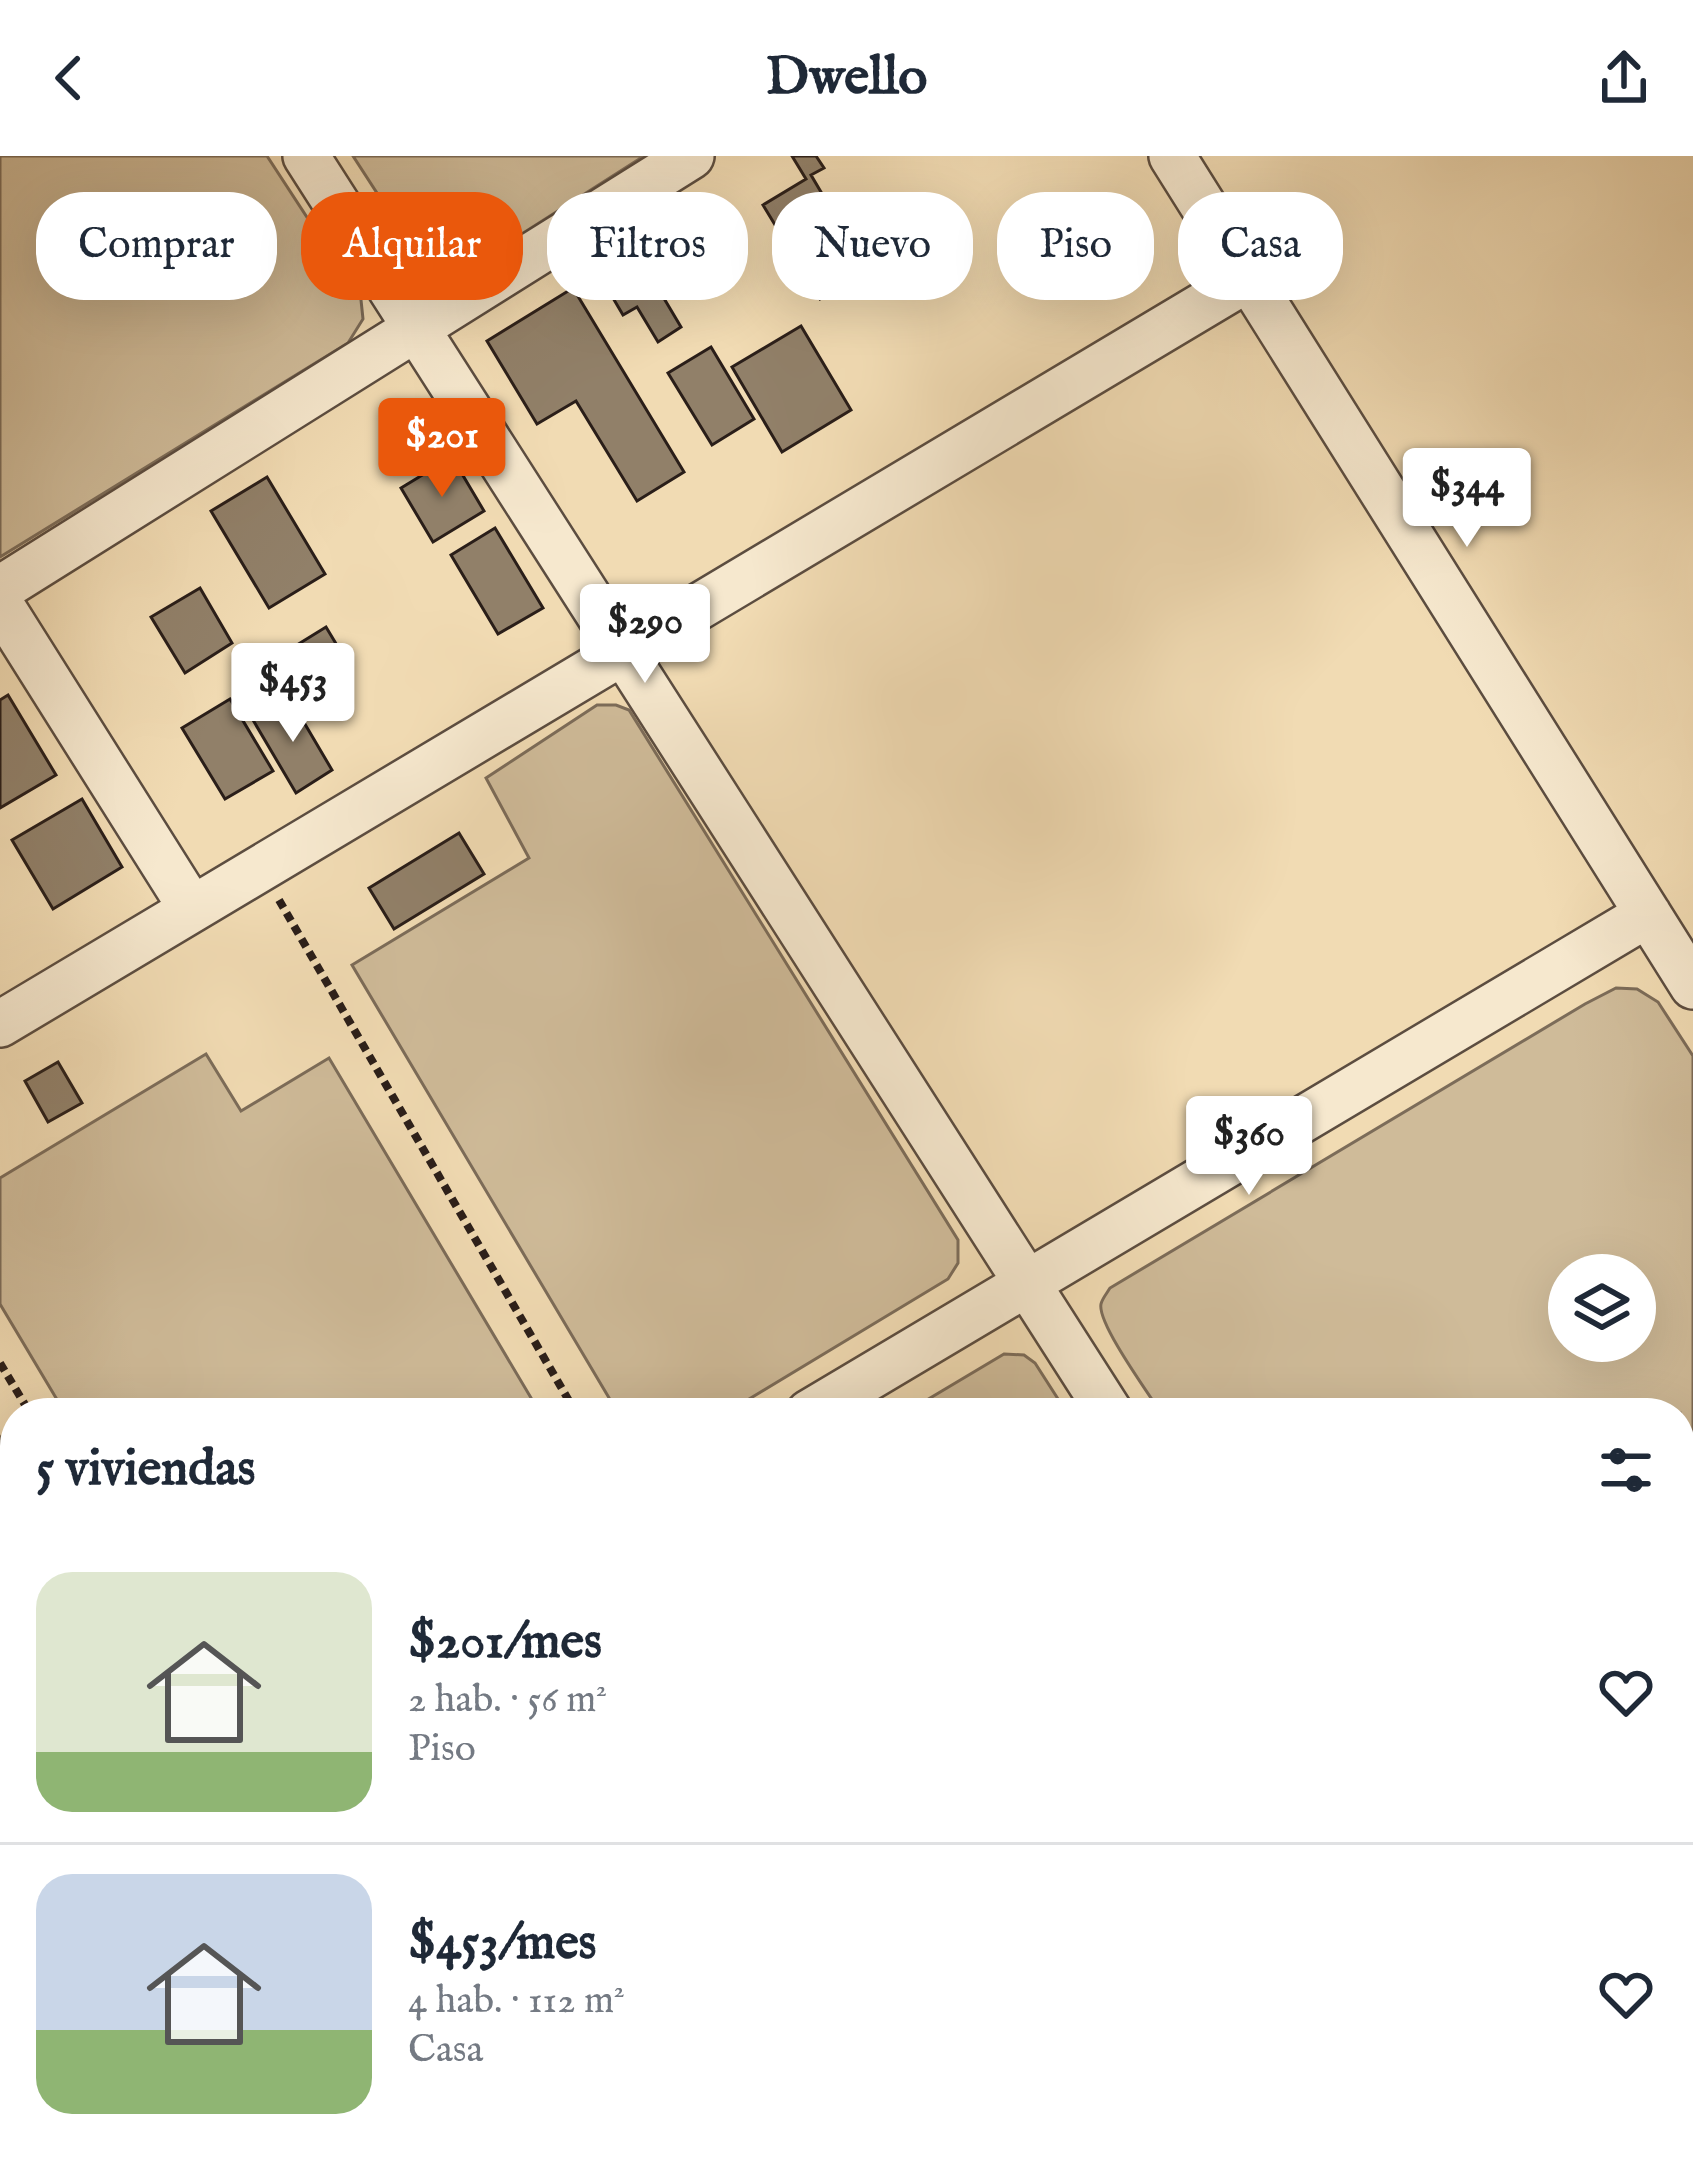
<!DOCTYPE html>
<html lang="es">
<meta charset="utf-8">
<style>
body{margin:0;font-family:"IM FELL English",serif;background:#f6f6f7;color:#1f2937;height:100vh;display:flex;flex-direction:column;font-size:45px;white-space:nowrap}
*{box-sizing:border-box;margin:0}
p{font-size:39px;color:#747a83}
.icon{flex:none;width:66px;height:66px;fill:none;stroke:currentColor;stroke-width:2;stroke-linecap:round;stroke-linejoin:round}
.map{position:relative;flex:1;overflow:hidden}
.panel{position:absolute;left:0px;top:1242px;width:1695px;height:771px;display:flex;flex-direction:column;background:#fff;border-radius:48px 48px 0 0;box-shadow:0 12px 48px #0002}
.panel>*{flex:none}
.hud{position:absolute;left:36px;top:36px;width:1623px;height:108px;display:flex;gap:24px}
.tools{position:absolute;left:1548px;top:1098px;display:grid;gap:24px}
.tools a{display:grid;place-items:center;width:108px;height:108px;border-radius:50%;background:#fff;box-shadow:0 12px 48px #0002;font-size:60px}
.price{position:absolute;translate:-50% -102px;padding:0 27px;border-radius:12px;background:#fff;color:#222;font-size:39px;line-height:78px;filter:drop-shadow(0 3px 6px #0008)}
.price::after{content:'';position:absolute;left:50%;top:72px;width:36px;height:27px;margin-left:-18px;background:inherit;clip-path:polygon(0 0,100% 0,50% 100%)}
.price.on{background:#ea580c;color:#fff}
ul{padding:0;list-style:none}
li{display:flex;align-items:center;gap:36px;height:300px;padding:0 36px}
li+li{border-top:3px solid #e0e1e3}
li span{display:grid;place-items:center;flex:none;width:336px;height:240px;border-radius:36px;color:#555}
li>.icon{margin-inline-start:auto}
span .icon{width:144px;height:144px;fill:#fffc;stroke-width:1}
li b{font-size:51px}
h2{display:flex;justify-content:space-between;align-items:center;height:144px;padding:0 36px;font-size:51px}
.chip{padding:0 42px;border-radius:48px;background:#fff;box-shadow:0 12px 48px #0002;font-size:42px;line-height:108px}
.chip.on{background:#ea580c;color:#fff}
header{display:flex;justify-content:space-between;align-items:center;height:156px;padding:0 36px;background:#fff;font-size:54px;font-weight:700}
.map>svg:first-child{display:block}
.green{fill:#cfbb99;stroke:#7c6c59;stroke-width:3;fill-rule:evenodd}
.building{fill:#918069;stroke:#2a1e19;stroke-width:3}
.lines{fill:none;stroke-linecap:round;stroke-linejoin:round}
.minor-casing{stroke:#5c4d40;stroke-width:50}
.path{stroke:#2a1e19;stroke-width:8;stroke-dasharray:9 6;stroke-linecap:butt}
.minor{stroke:#f6e8ce;stroke-width:45}
</style>
<header><svg class="icon" aria-label="back" viewBox="0 0 24 24"><path d="M15 5l-7 7 7 7"/></svg>Dwello<svg class="icon" aria-label="share" viewBox="0 0 24 24"><path d="M12 15V3M7 8l5-5 5 5M5 13v7h14v-7"/></svg></header>
<div class="map">
<svg width="1693" height="2012" viewBox="0 0 1693 2012">
<rect width="100%" height="100%" fill="#f1dbb3"/>
<filter id="stains"><feTurbulence type="fractalNoise" baseFrequency=".00167" numOctaves="4"/><feColorMatrix values="0 0 0 0 .2 0 0 0 0 .09 0 0 0 0 .02 0 0 0 .5 -.17"/></filter>
<radialGradient id="worn" r=".72"><stop offset=".6" stop-color="#630" stop-opacity="0"/><stop offset="1" stop-color="#630" stop-opacity=".3"/></radialGradient>
<path class="green" d="M 0,0 L 267,0 L 361,144 L 363,163 L 348,187 L 0,401 Z
M 353,0 L 644,0 L 459,118 L 431,114 L 423,108 Z
M 597,549 L 616,549 L 629,554 L 958,1084 L 958,1107 L 948,1123 L 726,1257 L 618,1257 L 352,809 L 529,702 L 486,622 Z
M 1616,832 L 1637,833 L 1658,846 L 1693,900 L 1693,1555 L 1680,1563 L 1680,1257 L 1161,1257 C 1149,1238 1097,1167 1101,1148 C 1102,1143 1107,1137 1110,1132 L 1585,848 ZM 1569,1119 L 1635,1119 L 1635,1185 L 1569,1185 Z
M 206,898 L 241,955 L 329,902 L 540,1257 L 65,1257 L 0,1148 L 0,1022 Z
M 1004,1198 L 1024,1199 L 1035,1207 L 1067,1257 L 905,1257 Z
M 0,1281 L 15,1305 L 15,1674 L 0,1683 Z
M 15,1801 L 15,1998 L 434,1998 L 443,2012 L 17,2012 L 0,1984 L 0,1810 Z
M 548,1998 L 947,1998 L 925,2012 L 556,2012 Z
M 1104,1998 L 1408,1998 L 1384,2012 L 1112,2012 Z"/>
<path class="building" d="M 792,0 L 816,0 L 824,12 L 811,19 L 867,114 L 820,143 L 763,49 L 806,23 Z
M 640,102 L 681,171 L 658,186 L 637,151 L 623,159 L 603,125 Z
M 573,132 L 684,316 L 637,345 L 576,245 L 537,268 L 487,185 Z
M 801,170 L 851,254 L 782,296 L 732,211 Z
M 711,191 L 754,263 L 712,289 L 668,217 Z
M 452,301 L 484,355 L 433,386 L 401,332 Z
M 267,321 L 325,418 L 269,452 L 211,355 Z
M 495,372 L 543,452 L 498,478 L 451,399 Z
M 200,432 L 232,487 L 185,517 L 151,461 Z
M 326,471 L 350,511 L 294,544 L 271,505 Z
M 8,539 L 56,619 L 0,652 L 0,544 Z
M 289,541 L 332,614 L 296,637 L 253,564 Z
M 230,543 L 273,615 L 225,643 L 182,572 Z
M 82,643 L 122,711 L 53,753 L 12,684 Z
M 459,677 L 484,718 L 394,773 L 369,732 Z
M 58,906 L 82,947 L 48,966 L 25,925 Z
M 1680,1957 L 1693,1979 L 1693,1991 L 1670,2005 L 1665,1998 L 1680,1998 Z"/>
<g class="lines">
<g class="minor-casing">
<path id="minor" d="M 306,0 L 1110,1257
M 1172,0 L 1693,830
M 0,433 L 691,0
M 0,448 L 192,753
M 0,868 L 1249,122
M 809,1257 L 1648,758
M 1680,1604 L 1693,1596
M 0,1739 L 15,1730
M 1005,2012 L 1028,1998"/>
</g>
<path class="path" d="M 279,744 L 576,1257
M 0,1207 L 30,1257
M 480,1998 L 488,2012"/>
<use href="#minor" class="minor"/>
</g>
<rect width="100%" height="100%" filter="url(#stains)"/>
<rect width="100%" height="100%" fill="url(#worn)"/>
</svg>
<div class="tools">
<a><svg class="icon" aria-label="layers" viewBox="0 0 24 24"><path d="M12 4l9 5-9 5-9-5zM3 14l9 5 9-5"/></svg></a>
</div>
<b class="price on" style="left:442px;top:344px">$201</b>
<b class="price" style="left:1467px;top:394px">$344</b>
<b class="price" style="left:645px;top:530px">$290</b>
<b class="price" style="left:293px;top:589px">$453</b>
<b class="price" style="left:1249px;top:1042px">$360</b>
<div class="hud">
<a class="chip">Comprar</a>
<a class="chip on">Alquilar</a>
<a class="chip">Filtros</a>
<a class="chip">Nuevo</a>
<a class="chip">Piso</a>
<a class="chip">Casa</a>
</div>
<section class="panel">
<h2>5 viviendas<svg class="icon" aria-label="filters" viewBox="0 0 24 24"><path d="M4 7h16M4 17h16"/><circle cx="9" cy="7" r="2"/><circle cx="15" cy="17" r="2"/></svg></h2>
<ul>
<li><span style="background:linear-gradient(#dfe7d0 75%,#8fb573 0)"><svg class="icon" aria-label="home" viewBox="0 0 24 24"><path d="M3 11l9-7 9 7M6 9v11h12V9"/></svg></span><div><b>$201/mes</b><p>2 hab. · 56 m²</p><p>Piso</p></div><svg class="icon" aria-label="heart" viewBox="0 0 24 24"><path d="M12 20l-8-8c-3-5 5-10 8-4 3-6 11-1 8 4z"/></svg></li>
<li><span style="background:linear-gradient(#c9d6e8 65%,#8fb573 0)"><svg class="icon" aria-label="home" viewBox="0 0 24 24"><path d="M3 11l9-7 9 7M6 9v11h12V9"/></svg></span><div><b>$453/mes</b><p>4 hab. · 112 m²</p><p>Casa</p></div><svg class="icon" aria-label="heart" viewBox="0 0 24 24"><path d="M12 20l-8-8c-3-5 5-10 8-4 3-6 11-1 8 4z"/></svg></li>
</ul>
</section>
</div>
